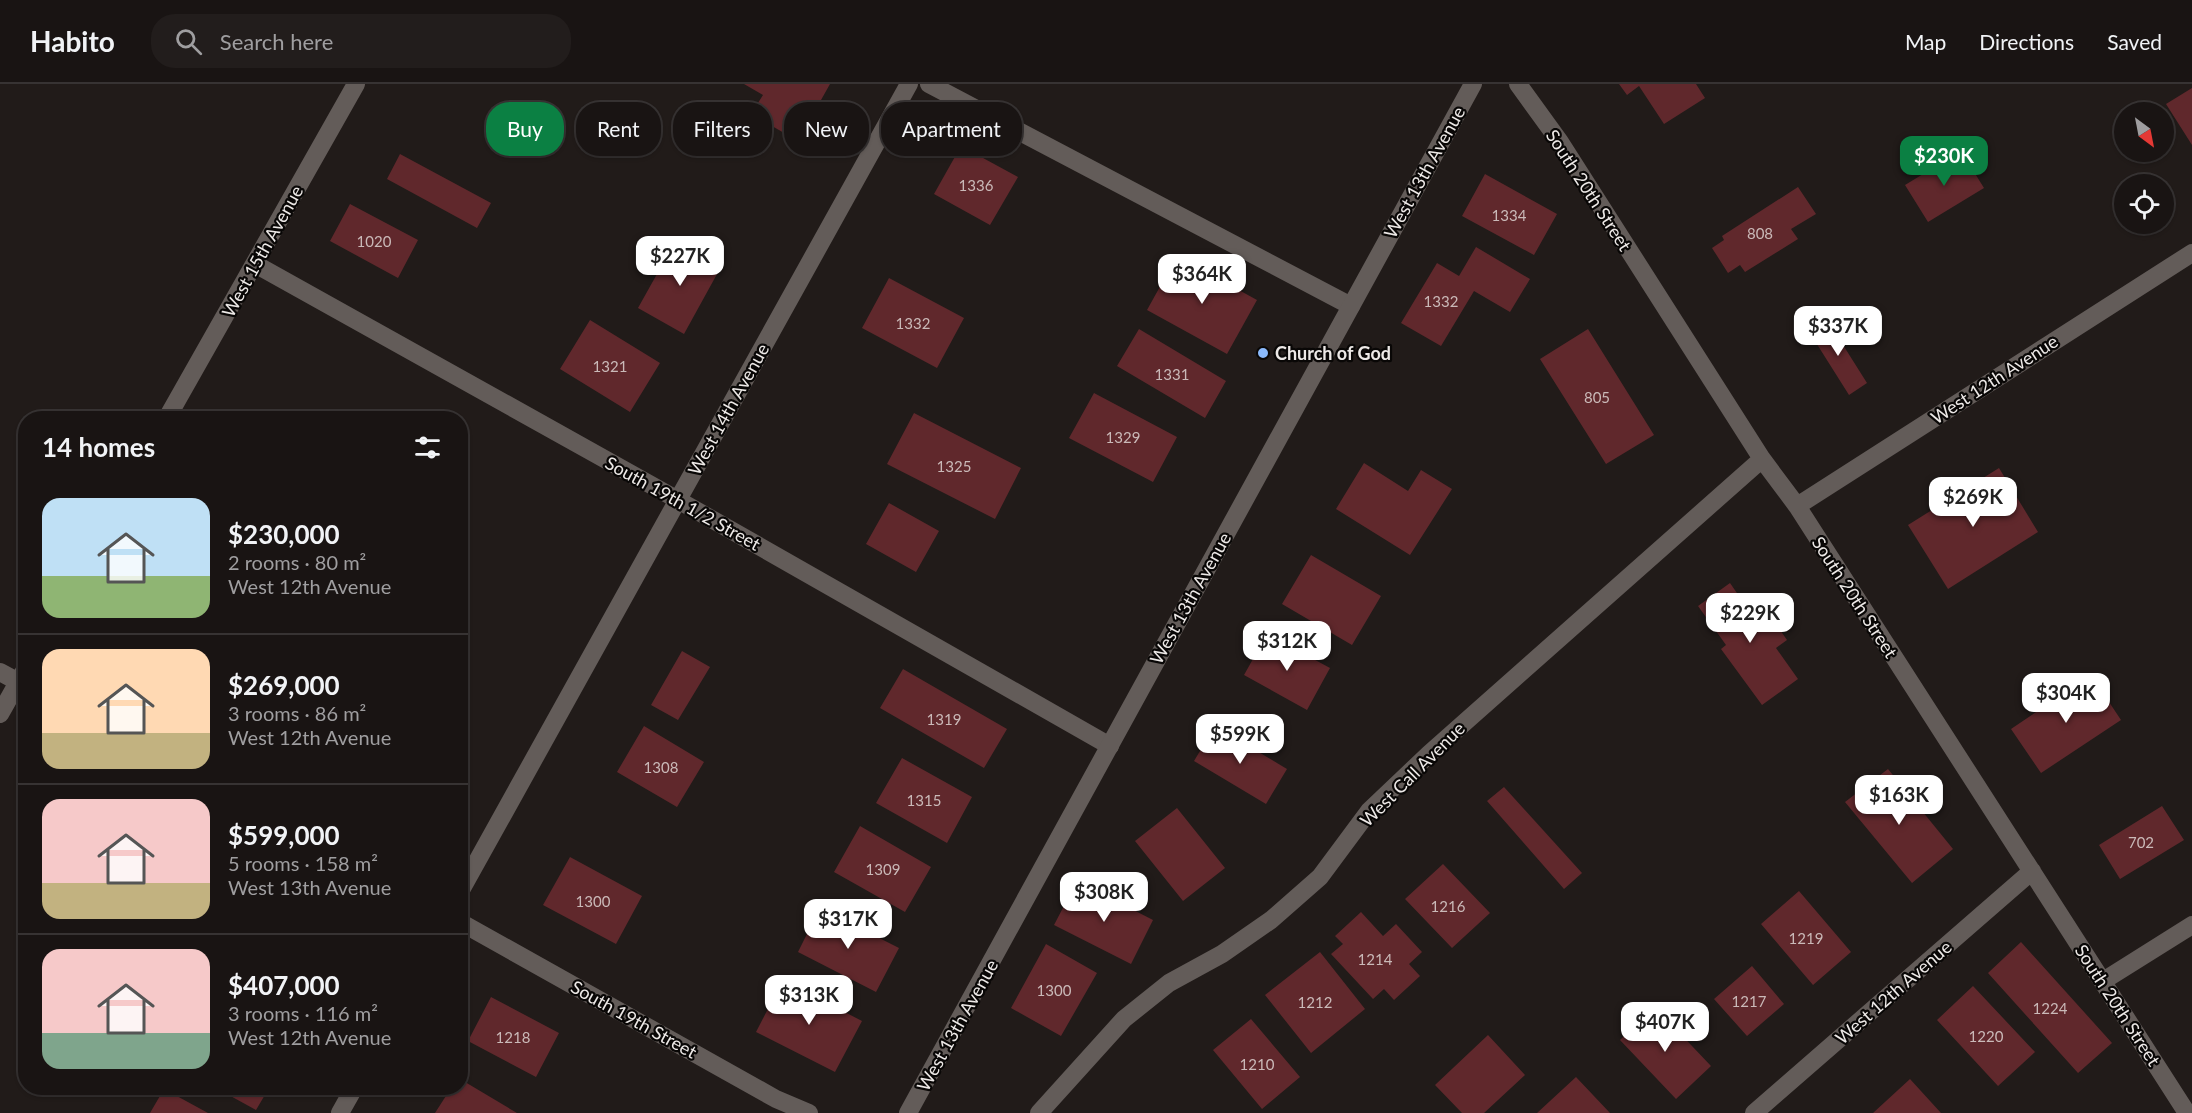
<!DOCTYPE html>
<meta charset="utf-8">
<style>
body{margin:0;font-family:Lato,sans-serif;background:#221d1c;color:#f1f3f6;height:100vh;display:flex;flex-direction:column;font-size:22px;white-space:nowrap}
*{box-sizing:border-box;margin:0}
p{font-size:20px;color:#9f9ea0}
.icon{flex:none;width:33px;height:33px;fill:none;stroke:currentColor;stroke-width:2;stroke-linecap:round;stroke-linejoin:round}
.map{position:relative;flex:1;overflow:hidden}
.sheet{position:absolute;left:18px;top:327px;width:450px;height:684px;display:flex;flex-direction:column;background:#191413;border-radius:24px;box-shadow:0 2px 4px #0004,0 0 0 2px #373333}
.sheet>*{flex:none}
.top-card{position:absolute;left:486px;top:18px;width:570px;height:54px;display:flex;gap:12px}
.needle{width:39px;rotate:148deg}
.fabs{position:absolute;left:2114px;top:18px;display:grid;gap:12px}
.fabs a{display:grid;place-items:center;width:60px;height:60px;border-radius:50%;background:#191413;box-shadow:0 2px 4px #0004,0 0 0 2px #373333;font-size:30px}
.price{position:absolute;translate:-50% -51px;padding:0 14px;border-radius:12px;background:#fff;color:#222;font-size:20px;line-height:39px;filter:drop-shadow(0 2px 3px #0008)}
.price::after{content:'';position:absolute;left:50%;top:36px;width:18px;height:14px;margin-left:-9px;background:inherit;clip-path:polygon(0 0,100% 0,50% 100%)}
.price.on{background:#0b8043;color:#fff}
ul{padding:0;list-style:none}
li{display:flex;align-items:center;gap:18px;height:150px;padding:0 24px}
li+li{border-top:2px solid #373333}
li span{display:grid;place-items:center;flex:none;width:168px;height:120px;border-radius:18px;color:#555}
li>.icon{margin-inline-start:auto}
span .icon{width:72px;height:72px;fill:#fffc;stroke-width:1}
li b{font-size:26px}
h2{display:flex;justify-content:space-between;align-items:center;height:72px;padding:0 24px;font-size:26px}
.tag{padding:0 21px;border-radius:24px;background:#191413;box-shadow:0 2px 4px #0004,0 0 0 2px #373333;font-size:21px;line-height:54px}
.tag.on{background:#0b8043;color:#fff}
header{display:flex;align-items:center;gap:36px;box-sizing:border-box;height:84px;padding:0 30px;background:#191413;border-bottom:2px solid #373333}
header strong{font-size:28px}
nav{display:flex;gap:33px;margin-inline-start:auto;font-size:21px}
.search{width:420px;height:54px;background:#221d1c;display:flex;align-items:center;gap:15px;box-sizing:border-box;padding:0 21px;border-radius:24px;color:#9f9ea0;font-size:22px}
.map>svg:first-child{display:block}
.building{fill:#60282c}
.lines{fill:none;stroke-linecap:round;stroke-linejoin:round}
.street{stroke:#635c59;stroke-width:18}
.secondary{stroke:#635c59;stroke-width:18}
.poi-dot{fill:#8bbafc;stroke:#090706;stroke-width:2}
.labels{text-anchor:middle;dominant-baseline:central;stroke-width:4.5;stroke-linejoin:round;paint-order:stroke}
.number-label{font-size:15px;fill:#cab9b8}
.street-label{font-size:18px;fill:#ede9e7;stroke:#090706}
.poi-label{font-size:18px;font-weight:bold;fill:#ede9e7;stroke:#090706;text-anchor:start}
</style>
<header>
<strong>Habito</strong>
<div class="search"><svg class="icon" aria-label="search" viewBox="0 0 24 24"><circle cx="10" cy="10" r="6"/><path d="M15 15l6 6"/></svg>Search here</div>
<nav><a>Map</a><a>Directions</a><a>Saved</a></nav>
</header>
<div class="map">
<svg width="2192" height="1029" viewBox="0 0 2192 1029">
<rect width="100%" height="100%" fill="#211b19"/>
<path class="building" d="M 744,0 L 830,0 L 798,57 L 751,30 L 763,11 Z
M 1619,0 L 1696,0 L 1705,14 L 1664,40 L 1639,2 L 1627,11 Z
M 2192,4 L 2192,61 L 2166,20 Z
M 961,62 L 1018,93 L 990,141 L 934,110 Z
M 1961,67 L 1984,104 L 1928,138 L 1905,101 Z
M 400,70 L 491,119 L 477,144 L 387,95 Z
M 1485,90 L 1557,130 L 1534,171 L 1462,132 Z
M 1798,103 L 1816,130 L 1791,145 L 1798,155 L 1745,188 L 1740,181 L 1728,189 L 1712,164 L 1724,156 L 1722,152 Z
M 350,120 L 418,156 L 398,194 L 330,157 Z
M 676,156 L 722,181 L 684,250 L 638,224 Z
M 1476,163 L 1530,195 L 1510,228 L 1474,207 L 1441,262 L 1401,239 L 1437,179 L 1459,192 Z
M 1177,172 L 1257,216 L 1227,270 L 1147,226 Z
M 889,194 L 964,234 L 937,284 L 862,244 Z
M 1826,234 L 1867,299 L 1849,311 L 1808,246 Z
M 590,236 L 660,279 L 630,328 L 560,285 Z
M 1139,245 L 1226,297 L 1205,334 L 1117,282 Z
M 1588,245 L 1654,351 L 1606,380 L 1540,275 Z
M 1094,309 L 1177,353 L 1153,398 L 1069,354 Z
M 914,329 L 1021,384 L 995,435 L 887,380 Z
M 1364,379 L 1408,407 L 1421,386 L 1452,405 L 1410,471 L 1336,425 Z
M 1999,384 L 2038,448 L 1948,505 L 1908,441 Z
M 889,419 L 939,447 L 916,488 L 866,460 Z
M 1311,471 L 1381,512 L 1352,561 L 1282,520 Z
M 1730,499 L 1757,538 L 1769,530 L 1787,556 L 1776,564 L 1798,595 L 1762,621 L 1721,565 L 1726,561 L 1698,522 Z
M 460,516 L 470,522 L 460,540 Z
M 1267,550 L 1330,584 L 1307,626 L 1244,591 Z
M 682,567 L 710,583 L 678,636 L 651,621 Z
M 903,585 L 1007,645 L 984,684 L 880,624 Z
M 2091,591 L 2121,636 L 2041,689 L 2011,645 Z
M 644,642 L 704,678 L 677,723 L 617,688 Z
M 1215,642 L 1287,685 L 1266,720 L 1194,677 Z
M 902,674 L 972,713 L 947,759 L 876,719 Z
M 1888,685 L 1953,765 L 1912,799 L 1845,718 Z
M 1504,703 L 1582,789 L 1564,805 L 1487,717 Z
M 2162,722 L 2184,756 L 2120,795 L 2099,761 Z
M 1177,724 L 1225,784 L 1183,817 L 1135,757 Z
M 860,742 L 931,783 L 905,828 L 834,788 Z
M 570,773 L 642,812 L 616,860 L 543,821 Z
M 1443,780 L 1490,829 L 1452,864 L 1405,815 Z
M 1077,797 L 1153,836 L 1131,880 L 1054,841 Z
M 1799,807 L 1851,868 L 1813,901 L 1761,840 Z
M 820,824 L 899,864 L 876,908 L 798,868 Z
M 1361,828 L 1383,852 L 1396,840 L 1422,868 L 1409,880 L 1420,892 L 1394,916 L 1384,905 L 1373,915 L 1331,870 L 1343,860 L 1335,852 Z
M 2021,858 L 2112,959 L 2078,989 L 1988,889 Z
M 1046,860 L 1097,889 L 1061,952 L 1011,924 Z
M 1320,868 L 1365,925 L 1311,969 L 1265,911 Z
M 1752,882 L 1784,920 L 1747,952 L 1714,915 Z
M 783,896 L 862,937 L 835,988 L 756,948 Z
M 1973,902 L 2035,968 L 1998,1002 L 1937,936 Z
M 491,913 L 559,949 L 536,993 L 468,957 Z
M 1655,923 L 1711,982 L 1676,1015 L 1620,956 Z
M 1251,935 L 1300,993 L 1262,1025 L 1213,966 Z
M 1488,951 L 1525,991 L 1484,1029 L 1462,1029 L 1435,1001 Z
M 1576,993 L 1610,1029 L 1537,1029 Z
M 460,995 L 517,1029 L 435,1029 L 451,1004 L 460,1004 Z
M 1910,995 L 1941,1029 L 1873,1029 Z
M 216,1004 L 269,1004 L 256,1026 Z
M 164,1005 L 208,1029 L 150,1029 Z"/>
<g class="lines">
<path class="street" d="M 929,0 L 1351,222
M 1518,0 L 1560,58 L 1762,375 L 1797,422 L 2187,1029
M 255,180 L 678,416 L 1110,662
M 167,334 L 356,0
M 1797,422 L 2192,169
M 0,588 L 26,602
M 0,630 L 26,584
M 460,808 L 909,0
M 460,838 L 776,1015 L 809,1029
M 2103,897 L 2192,841
M 340,1029 L 354,1004
M 1039,1029 L 1124,935 L 1169,899 L 1222,870 L 1271,836 L 1320,793 L 1369,727 L 1429,670 L 1762,375
M 1754,1029 L 2032,787"/>
<path class="secondary" d="M 908,1029 L 1473,0"/>
</g>
<circle class="poi-dot" cx="1263" cy="269" r="6"/>
<g class="labels">
<g class="number-label">
<text x="976" y="101">1336</text>
<text x="1509" y="131">1334</text>
<text x="1760" y="149">808</text>
<text x="374" y="157">1020</text>
<text x="1441" y="217">1332</text>
<text x="913" y="239">1332</text>
<text x="610" y="282">1321</text>
<text x="1172" y="290">1331</text>
<text x="1597" y="313">805</text>
<text x="1123" y="353">1329</text>
<text x="954" y="382">1325</text>
<text x="944" y="635">1319</text>
<text x="661" y="683">1308</text>
<text x="924" y="716">1315</text>
<text x="2141" y="758">702</text>
<text x="883" y="785">1309</text>
<text x="593" y="817">1300</text>
<text x="1448" y="822">1216</text>
<text x="1806" y="854">1219</text>
<text x="1375" y="875">1214</text>
<text x="1054" y="906">1300</text>
<text x="1749" y="917">1217</text>
<text x="1315" y="918">1212</text>
<text x="2050" y="924">1224</text>
<text x="1986" y="952">1220</text>
<text x="513" y="953">1218</text>
<text x="1257" y="980">1210</text>
</g>
<g class="street-label">
<text transform="translate(1424 88) rotate(-61)">West 13th Avenue</text>
<text transform="translate(1589 106) rotate(57)">South 20th Street</text>
<text transform="translate(262 167) rotate(-61)">West 15th Avenue</text>
<text transform="translate(1994 295) rotate(-33)">West 12th Avenue</text>
<text transform="translate(728 325) rotate(-61)">West 14th Avenue</text>
<text transform="translate(683 419) rotate(29)">South 19th 1/2 Street</text>
<text transform="translate(1855 513) rotate(57)">South 20th Street</text>
<text transform="translate(1190 514) rotate(-61)">West 13th Avenue</text>
<text transform="translate(1412 690) rotate(-45)">West Call Avenue</text>
<text transform="translate(1893 908) rotate(-41)">West 12th Avenue</text>
<text transform="translate(2118 921) rotate(57)">South 20th Street</text>
<text transform="translate(634 935) rotate(29)">South 19th Street</text>
<text transform="translate(957 941) rotate(-61)">West 13th Avenue</text>
</g>
<g class="poi-label">
<text x="1275" y="269">Church of God</text>
</g>
</g>
</svg>
<div class="fabs">
<a><svg class="needle" viewBox="-14 -14 28 28"><path d="M0-13l5 13h-10z" fill="#e53935"/><path d="M0 13l5-13h-10z" fill="#9f9ea0"/></svg></a>
<a><svg class="icon" aria-label="locate" viewBox="0 0 24 24"><circle cx="12" cy="12" r="6"/><path d="M12 2v4M12 18v4M2 12h4M18 12h4"/></svg></a>
</div>
<b class="price on" style="left:1944px;top:103px">$230K</b>
<b class="price" style="left:680px;top:203px">$227K</b>
<b class="price" style="left:1202px;top:221px">$364K</b>
<b class="price" style="left:1838px;top:273px">$337K</b>
<b class="price" style="left:1973px;top:444px">$269K</b>
<b class="price" style="left:1750px;top:560px">$229K</b>
<b class="price" style="left:1287px;top:588px">$312K</b>
<b class="price" style="left:2066px;top:640px">$304K</b>
<b class="price" style="left:1240px;top:681px">$599K</b>
<b class="price" style="left:1899px;top:742px">$163K</b>
<b class="price" style="left:1104px;top:839px">$308K</b>
<b class="price" style="left:848px;top:866px">$317K</b>
<b class="price" style="left:809px;top:942px">$313K</b>
<b class="price" style="left:1665px;top:969px">$407K</b>
<div class="top-card">
<a class="tag on">Buy</a>
<a class="tag">Rent</a>
<a class="tag">Filters</a>
<a class="tag">New</a>
<a class="tag">Apartment</a>
</div>
<section class="sheet">
<h2>14 homes<svg class="icon" aria-label="filters" viewBox="0 0 24 24"><path d="M4 7h16M4 17h16"/><circle cx="9" cy="7" r="2"/><circle cx="15" cy="17" r="2"/></svg></h2>
<ul>
<li><span style="background:linear-gradient(#bfe0f5 65%,#8fb573 0)"><svg class="icon" aria-label="home" viewBox="0 0 24 24"><path d="M3 11l9-7 9 7M6 9v11h12V9"/></svg></span><div><b>$230,000</b><p>2 rooms · 80 m²</p><p>West 12th Avenue</p></div></li>
<li><span style="background:linear-gradient(#ffd9b3 70%,#c2b280 0)"><svg class="icon" aria-label="home" viewBox="0 0 24 24"><path d="M3 11l9-7 9 7M6 9v11h12V9"/></svg></span><div><b>$269,000</b><p>3 rooms · 86 m²</p><p>West 12th Avenue</p></div></li>
<li><span style="background:linear-gradient(#f6c9c9 70%,#c2b280 0)"><svg class="icon" aria-label="home" viewBox="0 0 24 24"><path d="M3 11l9-7 9 7M6 9v11h12V9"/></svg></span><div><b>$599,000</b><p>5 rooms · 158 m²</p><p>West 13th Avenue</p></div></li>
<li><span style="background:linear-gradient(#f6c9c9 70%,#7fa58c 0)"><svg class="icon" aria-label="home" viewBox="0 0 24 24"><path d="M3 11l9-7 9 7M6 9v11h12V9"/></svg></span><div><b>$407,000</b><p>3 rooms · 116 m²</p><p>West 12th Avenue</p></div></li>
</ul>
</section>
</div>
